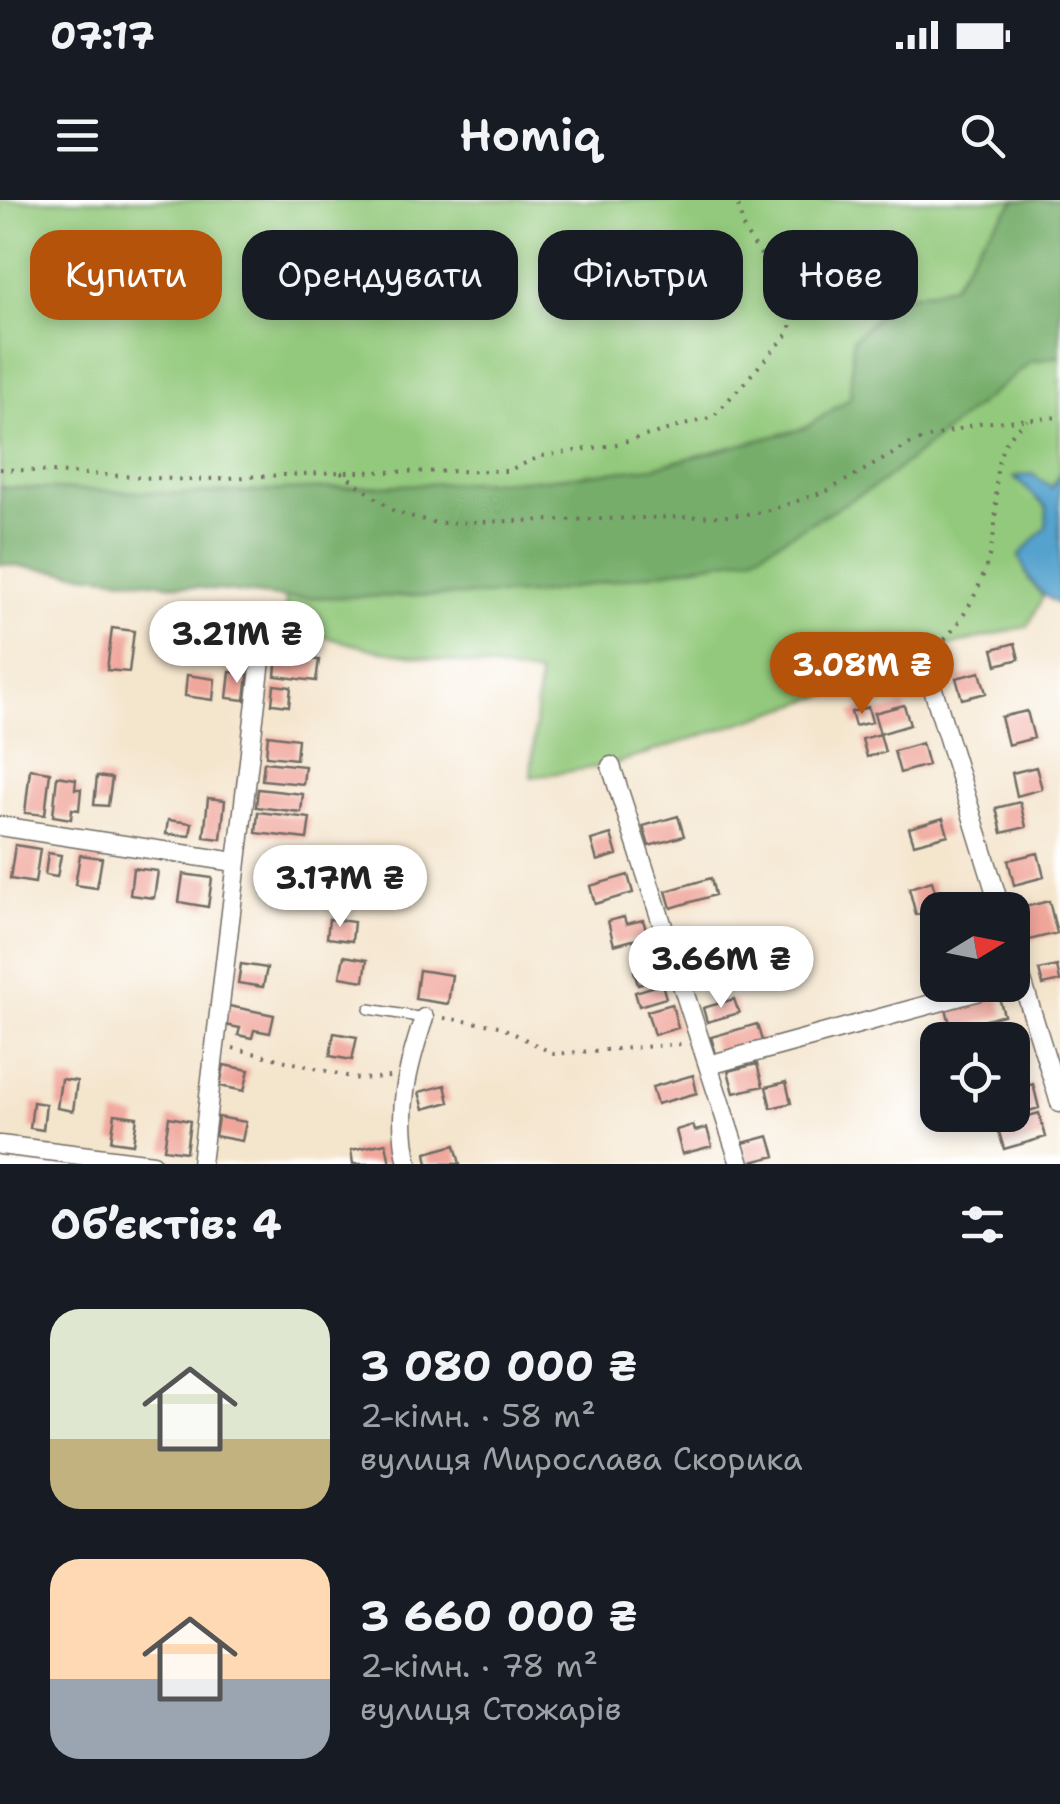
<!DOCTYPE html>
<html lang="uk">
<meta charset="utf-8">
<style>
body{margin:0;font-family:"Shantell Sans",sans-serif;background:#242831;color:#f1f3f6;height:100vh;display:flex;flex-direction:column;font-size:38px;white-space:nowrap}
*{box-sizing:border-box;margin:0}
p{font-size:32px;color:#9ea1a6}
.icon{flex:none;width:55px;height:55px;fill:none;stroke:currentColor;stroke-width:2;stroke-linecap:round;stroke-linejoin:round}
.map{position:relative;height:964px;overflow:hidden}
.sheet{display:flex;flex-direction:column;background:#171b24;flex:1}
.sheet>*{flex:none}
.banner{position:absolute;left:30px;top:30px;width:1000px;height:90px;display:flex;gap:20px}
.needle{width:65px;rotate:80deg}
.tools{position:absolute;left:920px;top:692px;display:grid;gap:20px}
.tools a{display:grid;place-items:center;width:110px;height:110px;border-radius:20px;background:#171b24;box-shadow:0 5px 15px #0003;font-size:50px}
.price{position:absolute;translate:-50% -85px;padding:0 22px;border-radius:35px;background:#fff;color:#222;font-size:32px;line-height:65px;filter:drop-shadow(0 2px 5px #0008)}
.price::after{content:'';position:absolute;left:50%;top:60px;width:30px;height:22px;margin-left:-15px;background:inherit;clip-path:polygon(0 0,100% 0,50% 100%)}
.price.active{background:#b45309;color:#fff}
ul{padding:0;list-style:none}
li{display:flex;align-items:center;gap:30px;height:250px;padding:0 50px}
li span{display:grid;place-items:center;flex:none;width:280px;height:200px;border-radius:30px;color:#555}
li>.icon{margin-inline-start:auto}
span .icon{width:120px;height:120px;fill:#fffc;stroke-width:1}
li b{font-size:42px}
h2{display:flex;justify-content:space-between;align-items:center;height:120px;padding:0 50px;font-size:42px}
.chip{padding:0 35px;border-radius:30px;background:#171b24;box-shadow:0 5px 15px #0003;font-size:35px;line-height:90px}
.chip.active{background:#b45309;color:#fff}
.status{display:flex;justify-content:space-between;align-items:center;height:70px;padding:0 50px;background:#171b24;direction:ltr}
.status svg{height:28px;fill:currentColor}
header{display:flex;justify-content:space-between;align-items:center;height:130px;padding:0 50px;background:#171b24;font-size:45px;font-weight:600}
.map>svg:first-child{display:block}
.green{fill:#93c97b;stroke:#5f7a53;stroke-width:2.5}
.forest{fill:#76ad6b;stroke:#506c4b;stroke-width:2.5}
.water{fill:#55a2ce;stroke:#40667c;stroke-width:2.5}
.building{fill:#f0a69b}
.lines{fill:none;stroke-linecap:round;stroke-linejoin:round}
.service-casing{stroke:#716c64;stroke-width:12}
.minor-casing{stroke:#716c64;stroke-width:21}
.path{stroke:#716c64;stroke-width:4;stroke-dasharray:2.5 8;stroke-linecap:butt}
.service{stroke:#fff;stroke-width:9}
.minor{stroke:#fff;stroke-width:18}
</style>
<div class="status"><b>07:17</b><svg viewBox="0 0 49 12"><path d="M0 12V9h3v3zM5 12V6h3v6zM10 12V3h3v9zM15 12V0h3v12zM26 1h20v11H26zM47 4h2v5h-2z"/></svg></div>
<header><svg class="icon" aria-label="menu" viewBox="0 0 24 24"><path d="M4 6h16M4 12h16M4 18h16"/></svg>Homiq<svg class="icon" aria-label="search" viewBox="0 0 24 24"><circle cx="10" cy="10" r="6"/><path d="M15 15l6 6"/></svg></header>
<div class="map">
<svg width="1060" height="964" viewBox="0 0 1060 964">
<rect width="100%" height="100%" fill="#fff"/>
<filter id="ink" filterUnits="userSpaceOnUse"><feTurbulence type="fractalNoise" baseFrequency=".01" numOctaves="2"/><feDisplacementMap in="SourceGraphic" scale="20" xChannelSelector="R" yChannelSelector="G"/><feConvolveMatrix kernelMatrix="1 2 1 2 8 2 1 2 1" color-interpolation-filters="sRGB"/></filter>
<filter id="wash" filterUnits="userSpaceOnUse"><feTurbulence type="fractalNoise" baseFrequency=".0048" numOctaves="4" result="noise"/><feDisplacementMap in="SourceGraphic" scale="40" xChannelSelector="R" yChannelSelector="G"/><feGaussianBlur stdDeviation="2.25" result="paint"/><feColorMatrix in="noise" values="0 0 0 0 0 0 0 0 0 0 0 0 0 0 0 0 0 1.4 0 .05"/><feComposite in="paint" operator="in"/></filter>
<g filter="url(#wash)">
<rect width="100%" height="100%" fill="#f4e5cd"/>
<path class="green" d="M 0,0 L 1060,0 L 1060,273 L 1053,288 L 1032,274 L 1015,277 L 1047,308 L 1046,327 L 1019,356 L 1029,380 L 1043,397 L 1028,426 L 929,451 L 832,493 L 611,565 L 531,577 L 539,475 L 376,450 L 284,426 L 286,398 L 0,364 Z"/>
<path class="forest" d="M 1016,0 L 1060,0 L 1060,156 L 1031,162 L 882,282 L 753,356 L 537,394 L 286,398 L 0,364 L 0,287 L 190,294 L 545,279 L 654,267 L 805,228 L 850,198 L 853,139 L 897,98 L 952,86 L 982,39 Z"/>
<path class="water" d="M 1060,273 L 1060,405 C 1037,394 1028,379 1019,356 L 1046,327 L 1047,308 L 1014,277 L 1032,274 L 1052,288 Z"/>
<g id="blocks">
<path class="building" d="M 112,428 L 134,431 L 129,472 L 107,470 Z
M 1015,443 L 1019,459 L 997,465 L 993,449 Z
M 277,455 L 319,460 L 316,481 L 275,476 Z
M 230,472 L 248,474 L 245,500 L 227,498 Z
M 980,472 L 986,493 L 962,499 L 956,478 Z
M 187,475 L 215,479 L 213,500 L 185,496 Z
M 274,485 L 291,487 L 289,506 L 272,504 Z
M 904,505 L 910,525 L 880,534 L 874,513 Z
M 868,507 L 872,522 L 855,526 L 851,512 Z
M 1027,511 L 1034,538 L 1008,545 L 1001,517 Z
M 880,534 L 885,552 L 867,557 L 862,539 Z
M 268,535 L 298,539 L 296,559 L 266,556 Z
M 922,543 L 928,565 L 900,573 L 894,551 Z
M 264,562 L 305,566 L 303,584 L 262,580 Z
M 1036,567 L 1042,589 L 1017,596 L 1012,573 Z
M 30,569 L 50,572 L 45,615 L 25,613 Z
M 57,576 L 76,579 L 75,589 L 81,589 L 79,610 L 72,609 L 71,619 L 53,616 Z
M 97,576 L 112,578 L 108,606 L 94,605 Z
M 258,589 L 303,594 L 301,612 L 256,607 Z
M 208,598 L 225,600 L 221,639 L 204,637 Z
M 1020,602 L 1026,627 L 1002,633 L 996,608 Z
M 258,612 L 310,618 L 307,639 L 256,633 Z
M 678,616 L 684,636 L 649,646 L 643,626 Z
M 943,618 L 948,635 L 914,644 L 909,628 Z
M 168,620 L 192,623 L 190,636 L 166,634 Z
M 611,634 L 617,655 L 597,661 L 591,640 Z
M 15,645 L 40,649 L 35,683 L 10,679 Z
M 48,653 L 61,655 L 57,677 L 45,675 Z
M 1038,653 L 1044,677 L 1014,685 L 1008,660 Z
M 80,655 L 102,658 L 97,688 L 75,685 Z
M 133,668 L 158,671 L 154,698 L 130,695 Z
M 183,674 L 212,678 L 208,707 L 179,702 Z
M 628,675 L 633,693 L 595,704 L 590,686 Z
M 711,678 L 715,695 L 671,708 L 666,691 Z
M 932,681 L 940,708 L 916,715 L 909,688 Z
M 1049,701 L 1057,733 L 1029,740 L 1021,708 Z
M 624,717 L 626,724 L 643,720 L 648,736 L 614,745 L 608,721 Z
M 329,719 L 354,722 L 352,741 L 327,738 Z
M 714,734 L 718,748 L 694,755 L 690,741 Z
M 726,751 L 731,769 L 693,779 L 688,762 Z
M 344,756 L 367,760 L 364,781 L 340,777 Z
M 660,763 L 664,778 L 638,785 L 634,771 Z
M 241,764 L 267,768 L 263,787 L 238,783 Z
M 1057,766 L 1060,781 L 1043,785 L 1039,770 Z
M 419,770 L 452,775 L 448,804 L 415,799 Z
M 662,784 L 666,798 L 639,806 L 635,792 Z
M 998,794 L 1004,815 L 952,830 L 946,809 Z
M 734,799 L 739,813 L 707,822 L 703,808 Z
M 672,804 L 678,828 L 654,835 L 647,811 Z
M 229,806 L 274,815 L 270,833 L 254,830 L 252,838 L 238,835 L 240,828 L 225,825 Z
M 757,824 L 762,841 L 716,854 L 711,837 Z
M 334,833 L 357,837 L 352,860 L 330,856 Z
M 757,864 L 763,886 L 734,893 L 728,871 Z
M 224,865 L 249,870 L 244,891 L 220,886 Z
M 693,875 L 697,893 L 657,904 L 652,887 Z
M 61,879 L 77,881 L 73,911 L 57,908 Z
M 1012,879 L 1016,889 L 1033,884 L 1039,908 L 1012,916 Z
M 786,882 L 791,903 L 771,908 L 766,887 Z
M 445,885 L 449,902 L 424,909 L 419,892 Z
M 33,902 L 46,904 L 43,930 L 30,928 Z
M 1039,913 L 1046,937 L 1004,949 L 997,925 Z
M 115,914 L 137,917 L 133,944 L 111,941 Z
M 169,917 L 190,921 L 186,952 L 164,949 Z
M 218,917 L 246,922 L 242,941 L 215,936 Z
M 693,925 L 695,931 L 707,928 L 712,946 L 682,954 L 676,930 Z
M 769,936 L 775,956 L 748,963 L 743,943 Z
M 386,943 L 390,964 L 353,964 L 351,950 Z
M 455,945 L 460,964 L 428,964 L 426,953 Z"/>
</g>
</g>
<g filter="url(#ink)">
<use href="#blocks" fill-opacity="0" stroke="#716c64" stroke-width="2.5"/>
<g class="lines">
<g class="service-casing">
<path id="service" d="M 369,809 L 424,818"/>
</g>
<g class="minor-casing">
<path id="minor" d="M 924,460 L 1001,710
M 611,566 L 740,964
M 0,626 L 235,662
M 1012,748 L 1060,903
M 709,865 L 1001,785
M 0,945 L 153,964
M 201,964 L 266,418
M 408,964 C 396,911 407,869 424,818"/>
</g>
<path class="path" d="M 0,269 L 190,280 L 341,272 L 507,271 L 542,256 L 613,245 L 713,217 L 789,133 L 795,102 L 744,31 L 737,0
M 341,272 L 395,312 L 436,323 L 729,316 L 764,312 L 827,291 L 914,242 L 980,223 L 1060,217
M 937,447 C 968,418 988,375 994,332 C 1001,284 984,254 1027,220
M 444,818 L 499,826 L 554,854 L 681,844
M 233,848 L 359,879 L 390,877"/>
<use href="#service" class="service"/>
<use href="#minor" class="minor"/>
</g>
</g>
</svg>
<div class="tools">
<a><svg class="needle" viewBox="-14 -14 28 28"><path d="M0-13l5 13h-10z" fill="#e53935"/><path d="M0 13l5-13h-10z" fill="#9ea1a6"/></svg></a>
<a><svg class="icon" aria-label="locate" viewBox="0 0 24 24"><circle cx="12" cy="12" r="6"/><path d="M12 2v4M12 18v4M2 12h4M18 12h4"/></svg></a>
</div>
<b class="price" style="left:237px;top:486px">3.21M ₴</b>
<b class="price active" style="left:862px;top:517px">3.08M ₴</b>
<b class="price" style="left:340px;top:730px">3.17M ₴</b>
<b class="price" style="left:721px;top:811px">3.66M ₴</b>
<div class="banner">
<a class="chip active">Купити</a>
<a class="chip">Орендувати</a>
<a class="chip">Фільтри</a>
<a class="chip">Нове</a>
</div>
</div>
<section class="sheet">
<h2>Об’єктів: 4<svg class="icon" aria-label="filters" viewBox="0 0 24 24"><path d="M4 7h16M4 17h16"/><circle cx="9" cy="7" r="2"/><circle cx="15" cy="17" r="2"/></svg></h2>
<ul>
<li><span style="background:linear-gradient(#dfe7d0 65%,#c2b280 0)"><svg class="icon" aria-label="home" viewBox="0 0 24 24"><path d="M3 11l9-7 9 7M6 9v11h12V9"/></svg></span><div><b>3 080 000 ₴</b><p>2-кімн. · 58 m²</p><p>вулиця Мирослава Скорика</p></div></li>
<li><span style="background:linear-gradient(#ffd9b3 60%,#9aa5b1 0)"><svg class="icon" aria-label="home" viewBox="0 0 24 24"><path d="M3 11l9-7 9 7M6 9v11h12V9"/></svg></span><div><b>3 660 000 ₴</b><p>2-кімн. · 78 m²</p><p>вулиця Стожарів</p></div></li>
</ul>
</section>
